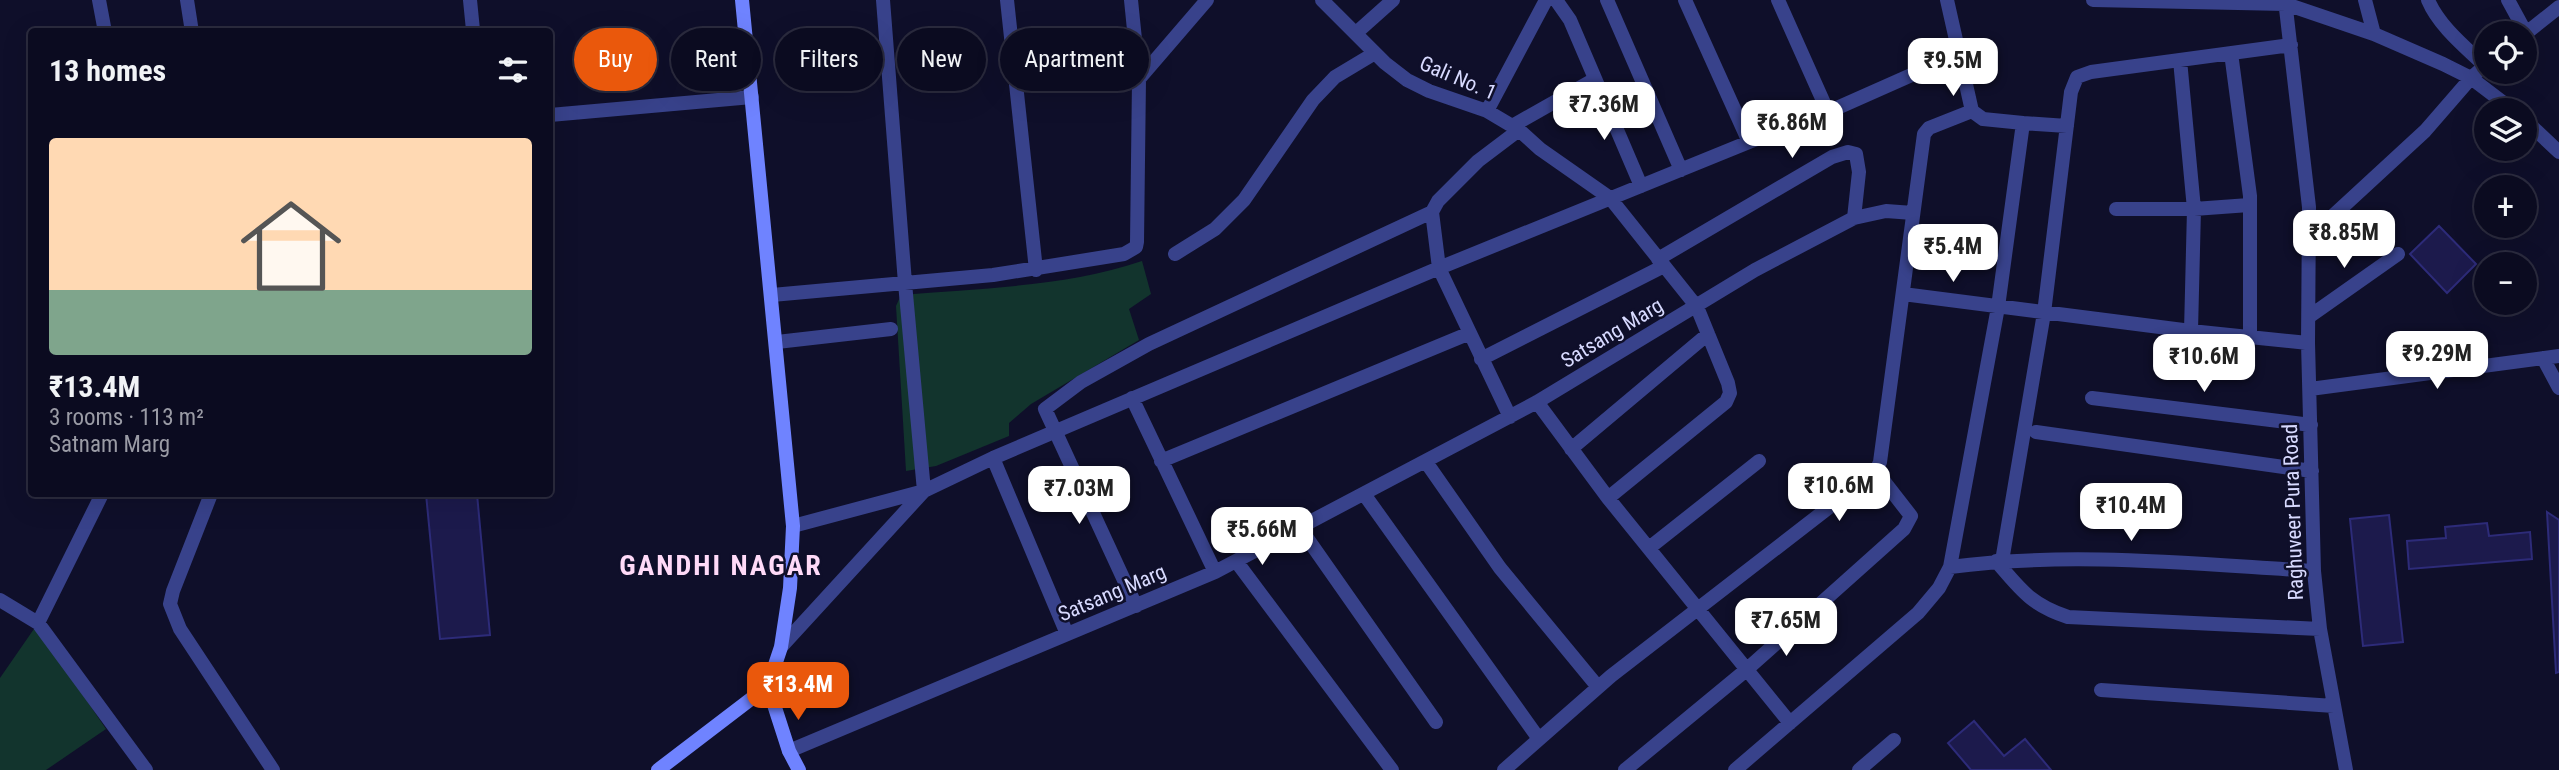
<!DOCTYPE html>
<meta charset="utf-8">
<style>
body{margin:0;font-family:"Roboto Condensed",sans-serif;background:#19192d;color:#f1f3f6;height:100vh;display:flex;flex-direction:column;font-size:26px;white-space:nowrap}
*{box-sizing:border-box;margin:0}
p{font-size:23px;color:#9a9ba5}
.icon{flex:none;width:38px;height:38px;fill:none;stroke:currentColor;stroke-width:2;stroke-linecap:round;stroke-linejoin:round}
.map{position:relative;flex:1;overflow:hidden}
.details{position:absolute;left:28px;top:28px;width:525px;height:469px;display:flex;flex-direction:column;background:#0b0b20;border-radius:7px;box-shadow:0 7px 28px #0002,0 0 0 2px #2b2b3e}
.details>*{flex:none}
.top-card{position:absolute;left:574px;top:28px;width:665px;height:63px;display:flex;gap:14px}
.controls{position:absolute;left:2474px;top:21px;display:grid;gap:14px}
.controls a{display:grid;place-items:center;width:63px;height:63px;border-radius:50%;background:#0b0b20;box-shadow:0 7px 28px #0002,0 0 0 2px #2b2b3e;font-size:35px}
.price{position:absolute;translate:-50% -60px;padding:0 16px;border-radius:14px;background:#fff;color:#222;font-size:23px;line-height:46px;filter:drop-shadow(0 2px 4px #0008)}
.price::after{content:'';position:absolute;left:50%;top:42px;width:21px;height:16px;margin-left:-10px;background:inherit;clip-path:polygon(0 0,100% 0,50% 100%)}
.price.active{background:#ea580c;color:#fff}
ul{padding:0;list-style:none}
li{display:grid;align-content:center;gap:14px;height:371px;padding:0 21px}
li span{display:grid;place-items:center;height:217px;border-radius:7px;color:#555}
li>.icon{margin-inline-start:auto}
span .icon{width:126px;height:126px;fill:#fffc;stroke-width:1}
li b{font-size:30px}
h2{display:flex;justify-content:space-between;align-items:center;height:84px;padding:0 21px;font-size:30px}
.pill{padding:0 24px;border-radius:32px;background:#0b0b20;box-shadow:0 7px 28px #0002,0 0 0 2px #2b2b3e;font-size:24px;line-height:63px}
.pill.active{background:#ea580c;color:#fff}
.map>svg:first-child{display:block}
.green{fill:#12342d}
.building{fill:#1c1a4c;stroke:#2d2b79;stroke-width:2}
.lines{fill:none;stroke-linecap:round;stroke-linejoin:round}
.street{stroke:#38428b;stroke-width:14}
.secondary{stroke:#6f83ff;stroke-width:14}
.labels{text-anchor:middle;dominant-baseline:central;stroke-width:5;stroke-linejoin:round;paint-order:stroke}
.street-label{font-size:21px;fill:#d8daff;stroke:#0f0f2a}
.district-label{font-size:28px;font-weight:bold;letter-spacing:2px;fill:#ffdaf8;stroke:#0f0f2a}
</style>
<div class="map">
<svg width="2559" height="770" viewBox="0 0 2559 770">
<rect width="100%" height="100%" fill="#0f0f2a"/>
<path class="green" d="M 1142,261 L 1151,294 L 1129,309 L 1139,340 L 1031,404 L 1009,423 L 1009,436 L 936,466 L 906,471 L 896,306 L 901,295 C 981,288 1066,287 1142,261 Z
M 36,626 L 106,729 L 46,770 L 0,770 L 0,678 Z"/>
<path class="building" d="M 2439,226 L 2476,264 L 2447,293 L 2410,254 Z
M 426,494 L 477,494 L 490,635 L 440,639 Z
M 2547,512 L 2559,520 L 2559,672 L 2556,673 Z
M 2389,515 L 2403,642 L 2363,646 L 2350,519 Z
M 2487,523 L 2489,536 L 2530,532 L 2532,559 L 2409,569 L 2407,541 L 2446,538 L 2445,527 Z
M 1974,721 L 2004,756 L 2025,739 L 2051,770 L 1971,770 L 1948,743 Z"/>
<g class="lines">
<path class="street" d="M 99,0 L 105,32
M 187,0 L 192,32
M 470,0 L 473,30
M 1007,0 L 1036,270
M 1322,0 L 1385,63 L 1407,80 L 1429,91 L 1487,111 L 1519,130 L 1540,149 L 1610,198 L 1697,307 L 1728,383 L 1730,393 L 1726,402 L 1608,498
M 1556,0 L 1570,20 L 1641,186
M 1607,0 L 1681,170
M 1685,0 L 1749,142
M 1778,0 L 1828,112
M 2093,0 L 2286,4 L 2374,34 L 2443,64 L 2471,78 L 2513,110
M 2285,0 L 2309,207 L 2308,343 L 2314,571 L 2320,629 L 2346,770
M 2365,0 L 2374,34
M 2428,0 C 2439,26 2464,46 2485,66
M 2508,0 L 2526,33
M 1356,33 L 1393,0
M 2525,34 L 2559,7
M 2231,53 L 2250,196 L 2250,337
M 2180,60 L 2194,209 L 2191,331
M 1139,79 L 1207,0
M 1487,111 L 1546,0
M 1972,111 L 1983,119 L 2023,123
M 550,115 L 752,97
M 2525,120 L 2559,152
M 1512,126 L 1595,79
M 2116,209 L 2194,209 L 2249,205
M 2310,237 L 2425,131 L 2471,78 L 2487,64
M 1175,254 L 1215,229 L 1244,200 L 1313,100 L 1335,77 L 1375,53
M 1658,259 L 1832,157 L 1848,152 L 1856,154 L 1859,172 L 1854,218
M 1903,294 L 2191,331 L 2308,343
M 772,295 L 993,275 L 1124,254 L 1136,247 L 1137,242 L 1139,79 L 1131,0
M 2310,316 L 2398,254
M 777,342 L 891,329
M 2543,358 L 2559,388
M 1481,359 L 1664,266
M 2310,389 L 2559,356
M 1132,398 L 1215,572
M 2092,398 L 2311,425
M 1537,402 L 1608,498 L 1790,723
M 1510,417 L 1439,268 L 1432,212 L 1438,201 L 1478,161 L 1519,130
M 2036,432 L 2312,471
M 1571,449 L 1708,334
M 993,458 L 1067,634
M 1161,461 L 1470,333
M 1426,462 L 1500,568 L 1598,687
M 211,494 L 173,591 L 170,604 L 180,629 L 273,770
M 1364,494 L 1539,739
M 793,526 L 924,491 L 905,283 L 883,0
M 1300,528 L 1436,722
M 1649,548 L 1759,461
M 1236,561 L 1392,770
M 1996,561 C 2021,590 2031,605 2068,617 L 2320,629
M 2002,561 L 2044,313 L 2071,92 L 2077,77 L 2091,72 L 2291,45
M 1950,567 C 2071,551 2193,564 2314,571
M 0,600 L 38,623 L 146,770
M 1136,606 L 1045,409 L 1081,382 L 1149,344 L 1432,212
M 38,623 L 102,494
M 781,647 L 924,491 L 993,458 L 1439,268 L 1749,142 L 1828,112 L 1961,53
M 2101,690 L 2334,706
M 789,751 L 1215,572 L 1537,402 L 1755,270 L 1854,218 L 1886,211 L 1913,213
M 1504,770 L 1611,676 L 1876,471 L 1880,462 L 1924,134 L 1929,128 L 1972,111 L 1947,0
M 1625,770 L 1745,671 L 1904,529 L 1911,516 L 1876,471
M 1735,770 L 1918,613 L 1939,588 L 1950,567 L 1998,307 L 2023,123 L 2067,126
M 1859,770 L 1894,740"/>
<path class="secondary" d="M 742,0 L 793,526 L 790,588 L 781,647 L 768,686
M 768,686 L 789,751 L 799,770
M 658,770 L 768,686"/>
</g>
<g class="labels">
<g class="street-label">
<text transform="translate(1458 78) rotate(23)">Gali No. 1</text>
<text transform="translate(1612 333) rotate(-31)">Satsang Marg</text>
<text transform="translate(2293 512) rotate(-92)">Raghuveer Pura Road</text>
<text transform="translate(1112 593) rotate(-23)">Satsang Marg</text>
</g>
<g class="district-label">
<text x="721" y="565">GANDHI NAGAR</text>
</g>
</g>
</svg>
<div class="controls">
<a><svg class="icon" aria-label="locate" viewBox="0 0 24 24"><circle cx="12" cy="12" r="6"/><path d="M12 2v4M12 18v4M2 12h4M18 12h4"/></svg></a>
<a><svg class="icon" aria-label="layers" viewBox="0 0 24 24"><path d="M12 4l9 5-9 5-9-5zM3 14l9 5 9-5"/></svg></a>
<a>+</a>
<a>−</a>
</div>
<b class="price" style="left:1953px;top:98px">₹9.5M</b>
<b class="price" style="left:1604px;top:142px">₹7.36M</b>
<b class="price" style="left:1792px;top:160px">₹6.86M</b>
<b class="price" style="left:2344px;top:270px">₹8.85M</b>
<b class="price" style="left:1953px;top:284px">₹5.4M</b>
<b class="price" style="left:2437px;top:391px">₹9.29M</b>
<b class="price" style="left:2204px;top:394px">₹10.6M</b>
<b class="price" style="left:1839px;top:523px">₹10.6M</b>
<b class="price" style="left:1079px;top:526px">₹7.03M</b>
<b class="price" style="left:2131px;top:543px">₹10.4M</b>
<b class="price" style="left:1262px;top:567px">₹5.66M</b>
<b class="price" style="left:1786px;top:658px">₹7.65M</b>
<b class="price active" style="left:798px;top:722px">₹13.4M</b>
<div class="top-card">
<a class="pill active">Buy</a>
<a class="pill">Rent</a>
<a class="pill">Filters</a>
<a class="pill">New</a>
<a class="pill">Apartment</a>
</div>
<section class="details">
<h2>13 homes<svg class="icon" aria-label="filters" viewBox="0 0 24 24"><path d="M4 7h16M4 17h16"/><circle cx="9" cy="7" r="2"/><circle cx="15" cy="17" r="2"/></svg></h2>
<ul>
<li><span style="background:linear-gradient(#ffd9b3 70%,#7fa58c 0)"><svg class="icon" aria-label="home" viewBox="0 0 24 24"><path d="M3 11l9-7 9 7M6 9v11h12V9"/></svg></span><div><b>₹13.4M</b><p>3 rooms · 113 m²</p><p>Satnam Marg</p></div></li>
</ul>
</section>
</div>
